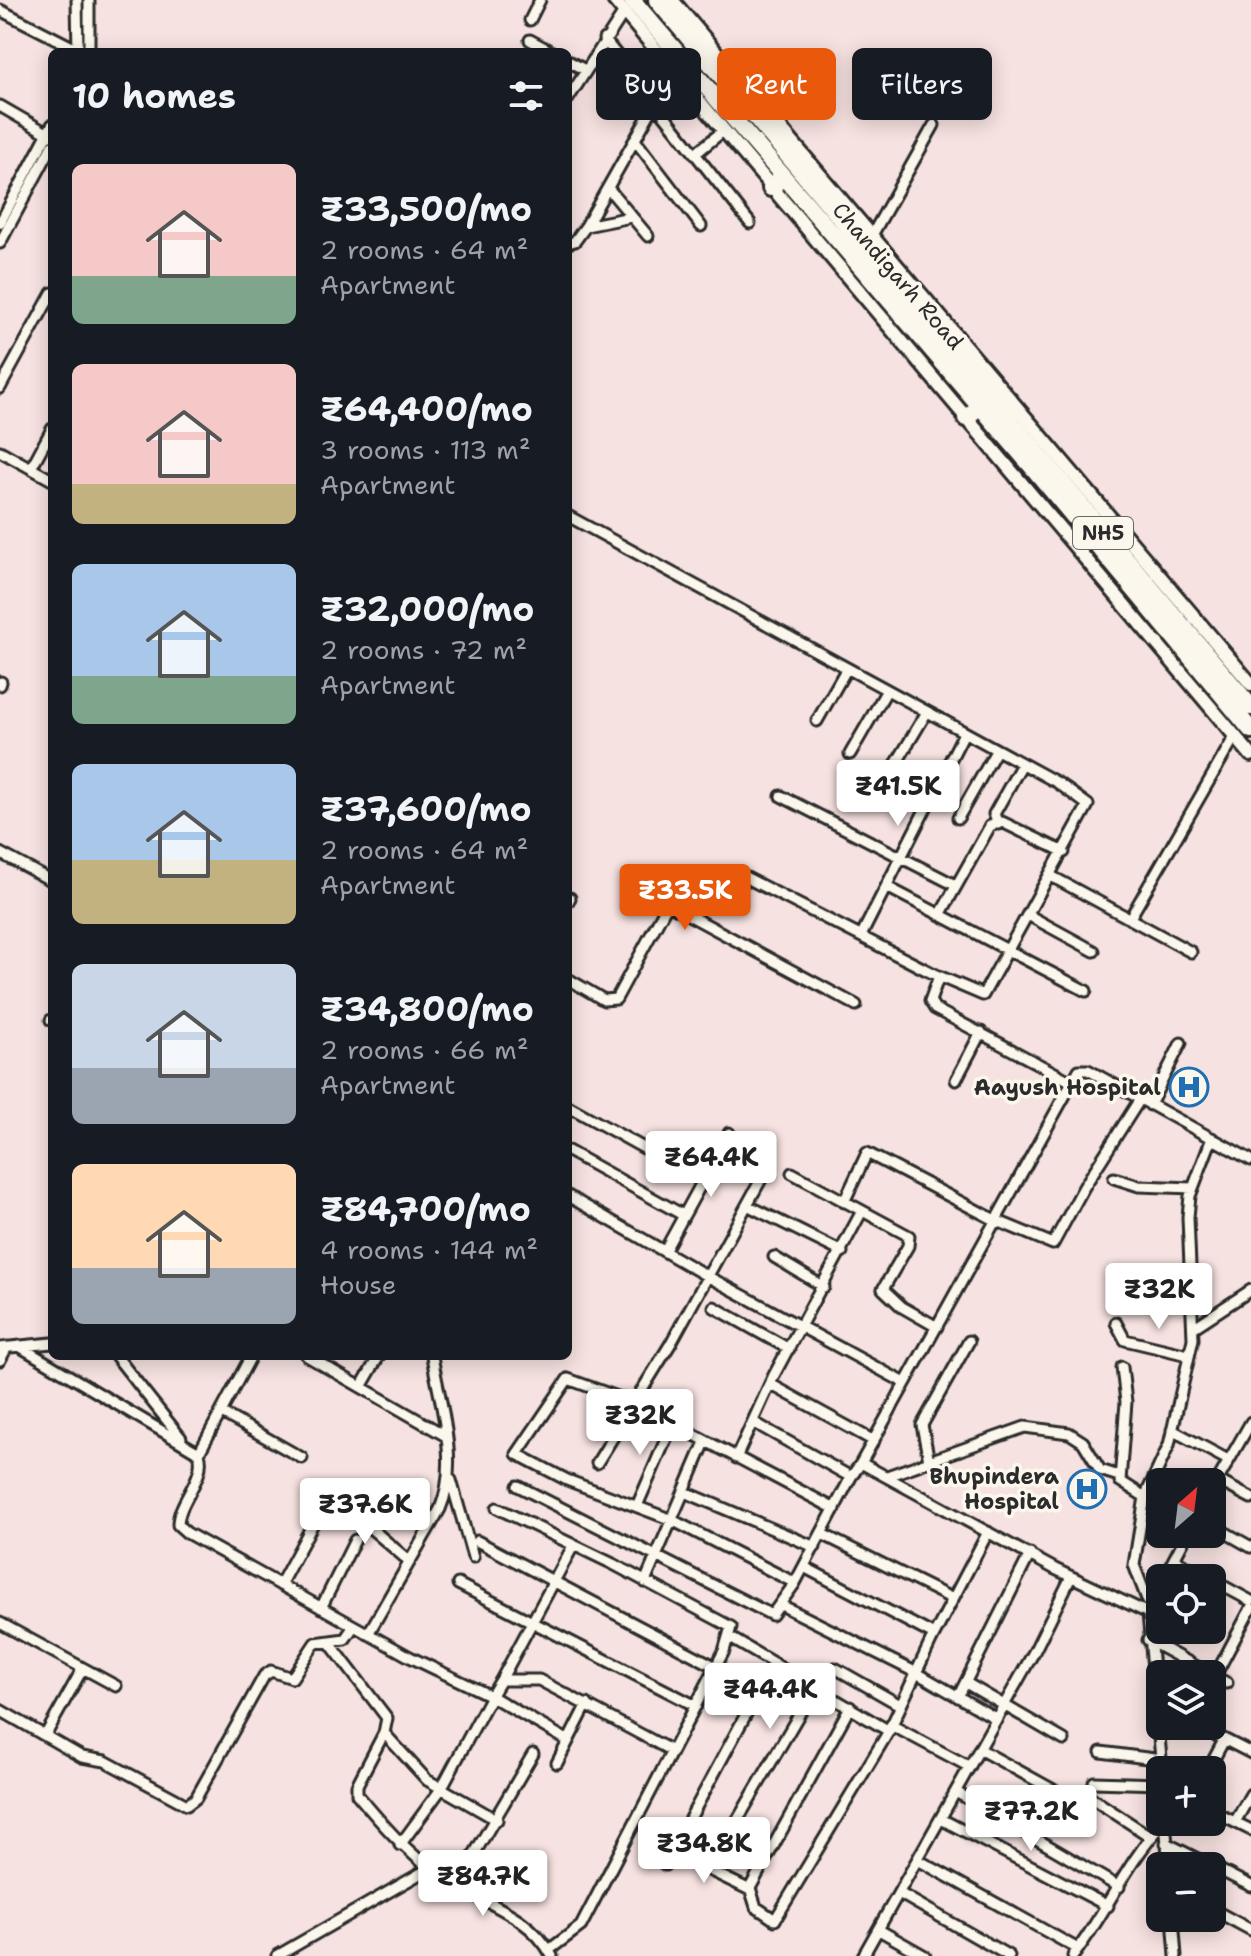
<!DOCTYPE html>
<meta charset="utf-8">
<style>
body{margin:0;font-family:"Shantell Sans",sans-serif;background:#242831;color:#f1f3f6;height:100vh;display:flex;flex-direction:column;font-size:30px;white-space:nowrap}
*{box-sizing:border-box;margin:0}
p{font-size:26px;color:#9ea1a6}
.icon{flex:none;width:44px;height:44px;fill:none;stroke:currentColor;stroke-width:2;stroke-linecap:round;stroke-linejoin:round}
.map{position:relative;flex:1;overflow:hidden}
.drawer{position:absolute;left:48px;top:48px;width:524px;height:1312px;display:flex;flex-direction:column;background:#171b24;border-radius:12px;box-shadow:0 4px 20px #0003}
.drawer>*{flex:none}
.guide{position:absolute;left:596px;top:48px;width:534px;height:72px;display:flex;gap:16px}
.needle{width:52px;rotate:28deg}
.buttons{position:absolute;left:1146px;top:1468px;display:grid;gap:16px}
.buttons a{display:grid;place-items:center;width:80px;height:80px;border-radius:12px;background:#171b24;box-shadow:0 4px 20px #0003;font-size:40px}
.price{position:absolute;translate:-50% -68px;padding:0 18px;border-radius:8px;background:#fff;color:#222;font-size:26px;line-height:52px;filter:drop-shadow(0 2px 4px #0008)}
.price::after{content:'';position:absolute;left:50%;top:48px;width:24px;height:18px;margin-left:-12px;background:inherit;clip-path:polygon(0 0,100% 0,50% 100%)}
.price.current{background:#ea580c;color:#fff}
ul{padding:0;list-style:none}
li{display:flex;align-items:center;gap:24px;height:200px;padding:0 24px}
li span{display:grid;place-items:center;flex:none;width:224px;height:160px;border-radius:12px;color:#555}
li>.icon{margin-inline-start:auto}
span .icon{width:96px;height:96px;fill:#fffc;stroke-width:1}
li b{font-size:34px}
h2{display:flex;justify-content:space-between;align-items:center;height:96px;padding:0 24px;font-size:34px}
.tag{padding:0 28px;border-radius:12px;background:#171b24;box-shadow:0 4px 20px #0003;font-size:28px;line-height:72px}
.tag.current{background:#ea580c;color:#fff}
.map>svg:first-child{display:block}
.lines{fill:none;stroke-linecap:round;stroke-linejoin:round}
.street-casing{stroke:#2b2b2b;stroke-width:15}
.secondary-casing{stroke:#2b2b2b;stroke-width:18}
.highway-casing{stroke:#2b2b2b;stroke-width:22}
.street{stroke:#fbf7ec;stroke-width:9}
.secondary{stroke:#fbf7ec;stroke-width:12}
.highway{stroke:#fbf7ec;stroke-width:16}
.labels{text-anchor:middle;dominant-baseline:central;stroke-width:7;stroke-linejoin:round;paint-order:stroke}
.shield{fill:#fbf7ec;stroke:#696865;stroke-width:2}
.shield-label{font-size:20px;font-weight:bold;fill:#2b2b2b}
.street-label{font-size:22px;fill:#2b2b2b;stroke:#fbf7ec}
.poi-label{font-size:22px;font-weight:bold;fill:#2b2b2b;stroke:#fbf7ec;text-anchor:end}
</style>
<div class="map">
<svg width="1251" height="1956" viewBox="0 0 1251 1956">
<rect width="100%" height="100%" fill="#f6e2e0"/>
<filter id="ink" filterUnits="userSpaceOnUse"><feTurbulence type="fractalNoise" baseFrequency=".0125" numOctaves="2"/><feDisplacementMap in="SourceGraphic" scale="16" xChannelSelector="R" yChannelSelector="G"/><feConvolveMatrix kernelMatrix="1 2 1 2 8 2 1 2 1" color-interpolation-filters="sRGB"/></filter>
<g filter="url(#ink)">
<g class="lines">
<g class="street-casing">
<path id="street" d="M 77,0 L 78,52
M 89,0 L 89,52
M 0,10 L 82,52
M 530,20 L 540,0
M 604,39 L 750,223
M 530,40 L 552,52
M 568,61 L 585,70
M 568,99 L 624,12
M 0,106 L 52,136
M 635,140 L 701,226
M 695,154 L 723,131
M 608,188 L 648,236
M 0,223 L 52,125
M 586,226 L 631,217
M 871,237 L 934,125
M 0,243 L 52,146
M 568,243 L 575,241 L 586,226 L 655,104
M 0,388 L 52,293
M 0,451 L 52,480
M 31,468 L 52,429
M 568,516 L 1058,783 L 1088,805 L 983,995 L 936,975 L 743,876
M 0,685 L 1,682
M 817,721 L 847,668
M 850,754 L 887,690
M 884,784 L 927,712
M 781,796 L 955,885
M 958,818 L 996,751
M 998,824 L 994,814 L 1022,764
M 0,853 L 52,881
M 1051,876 L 1191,952
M 887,887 L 1086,991
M 568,902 L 570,898
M 940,915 L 990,826 L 1002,822 L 1064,852
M 1028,915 L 1094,951
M 1130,918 L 1235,736
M 861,936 L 964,733
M 939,976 L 930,1001 L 935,1009 L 1070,1081
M 568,979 L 604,1000 L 616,999 L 666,907 L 670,905 L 856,1005
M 51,1020 L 52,1020
M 956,1080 L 981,1032
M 1150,1105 L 1181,1043
M 568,1106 L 703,1181
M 568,1151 L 683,1215
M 792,1173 L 909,1236 L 908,1246 L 883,1289 L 902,1307 L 937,1327
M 1114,1178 L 1139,1186 L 1193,1188
M 568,1196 L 707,1276 L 905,1383
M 844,1202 L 867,1153 L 995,1220 L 1053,1244 L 1084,1187 L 1140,1099
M 747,1205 L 842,1252
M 665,1250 L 729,1133
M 774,1257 L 824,1287
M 714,1307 L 789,1349
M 1116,1323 L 1125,1340 L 1188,1355
M 1193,1328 L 1251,1290
M 19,1346 L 199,1453 C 207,1478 178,1500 178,1525 L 187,1533 L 410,1657 L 491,1696 L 441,1789 L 400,1845
M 0,1348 L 52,1343
M 116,1356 L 181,1438
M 307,1356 L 446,1436
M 0,1360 L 7,1347
M 1122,1367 L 1126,1402 L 1120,1481 L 1145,1497
M 770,1384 L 874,1441
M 361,1387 L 379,1356
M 222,1413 L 302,1458
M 753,1422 L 851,1477 L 861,1463
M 1172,1430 L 1228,1460
M 199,1453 L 251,1356
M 736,1458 L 773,1377 L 862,1211
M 929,1461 L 922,1425 L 969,1341
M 597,1463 L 671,1343 L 770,1163
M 887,1476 L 1025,1427 L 1069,1433 L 1083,1442 L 1100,1470 L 1119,1476
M 451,1480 L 473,1557
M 1217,1480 L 1251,1498
M 518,1486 L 772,1615 L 795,1583 L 851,1477
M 1212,1490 L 1251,1422
M 685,1492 L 815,1547
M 637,1506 L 673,1423
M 339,1507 L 367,1525 L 409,1561
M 497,1508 L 613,1564 L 731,1627 L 724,1651 L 672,1751 L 539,1680 L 501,1680 L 573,1546
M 1212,1525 L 1251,1547
M 822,1534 L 953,1599
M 477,1541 L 716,1667
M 1174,1559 L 1209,1578
M 804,1567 L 934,1635
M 1164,1578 L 1187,1534
M 1212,1580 L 1251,1601
M 645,1582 L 705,1442
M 795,1583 L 672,1520 L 567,1480 L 517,1454 L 568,1379 L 634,1403 L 835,1509
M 458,1584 L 696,1706
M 280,1585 L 315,1520
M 1160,1586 L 1148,1613 L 1162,1770
M 781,1605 L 915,1672 L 997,1719
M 1150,1607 L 1134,1565 L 1145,1497 L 1169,1445 L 1193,1339 L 1188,1217 L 1190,1196 L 1212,1138
M 321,1608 L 355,1540
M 1148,1613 L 1055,1569 L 861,1463 L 1079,1070 L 1088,1070 L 1251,1160
M 0,1623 L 116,1686
M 368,1634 L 440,1509 C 460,1462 440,1405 432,1356
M 729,1637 L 889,1731
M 1148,1640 L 1210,1674
M 329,1642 L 387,1718 L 384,1733 L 357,1785 L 357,1794 C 382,1824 406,1851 437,1874 C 476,1901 528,1911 552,1956
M 835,1668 L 900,1705
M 1212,1675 L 1227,1683
M 1215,1676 L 1251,1608
M 501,1680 L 491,1696 L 567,1740
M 966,1683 L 1064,1740
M 958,1697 L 1030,1554
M 850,1707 L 750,1888 L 756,1907 L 775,1920 L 889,1731 L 931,1641 L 988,1532
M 0,1710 L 82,1757 L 105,1761 L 187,1805 L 196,1798 L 264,1676 L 271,1671 L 292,1678 L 315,1643 L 345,1639 L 354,1626
M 891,1725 L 970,1767
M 1198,1726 L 1251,1753
M 384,1733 L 427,1780 L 497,1820
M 45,1736 L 83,1668
M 979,1749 L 1059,1793
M 1101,1752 L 1162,1760
M 557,1763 L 587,1704
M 1208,1770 L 1224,1740
M 1094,1782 L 1160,1784
M 956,1792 L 1119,1887
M 1093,1799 L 1151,1837
M 1212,1811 L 1251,1830
M 941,1819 L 1108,1906
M 1165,1822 L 1169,1866
M 1235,1822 L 1251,1794
M 1166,1843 L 1251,1886
M 672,1852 L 750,1890
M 918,1860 L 1078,1949
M 665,1865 L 773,1664
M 709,1869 L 815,1687
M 456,1885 L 533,1754
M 899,1893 L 1009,1956
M 1212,1909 L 1251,1930
M 1173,1918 L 1176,1956
M 879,1930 L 925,1956
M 549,1950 L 581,1926 L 672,1751
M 277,1956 L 430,1868
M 863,1956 L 1034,1652 L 1071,1577
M 1073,1956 C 1106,1914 1127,1860 1165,1822"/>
</g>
<g class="secondary-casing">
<path id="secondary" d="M 614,0 L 1251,755
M 672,0 L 1251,684"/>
</g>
<g class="highway-casing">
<path id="highway" d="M 632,0 L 1034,469 L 1251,730
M 657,0 L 1251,707
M 771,188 L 783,176
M 966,418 L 980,406"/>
</g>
<use href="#street" class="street"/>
<use href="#secondary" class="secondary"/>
<use href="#highway" class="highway"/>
</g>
</g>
<defs>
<g id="hospital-ring" transform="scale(2)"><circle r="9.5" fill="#fbf7ec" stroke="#1f6fb2" stroke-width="1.5"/><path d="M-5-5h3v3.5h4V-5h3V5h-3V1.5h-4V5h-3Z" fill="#1f6fb2"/></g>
</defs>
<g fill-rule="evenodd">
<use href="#hospital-ring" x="1189" y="1087"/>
<use href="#hospital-ring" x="1087" y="1489"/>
</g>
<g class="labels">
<rect class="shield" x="1073" y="517" width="60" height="32" rx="6"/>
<g class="shield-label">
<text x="1103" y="533">NH5</text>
</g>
<g class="street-label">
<text transform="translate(898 276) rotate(49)">Chandigarh Road</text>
</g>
<g class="poi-label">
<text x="1161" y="1087">Aayush Hospital</text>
<text x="1059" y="1476">Bhupindera<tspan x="1059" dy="25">Hospital</tspan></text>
</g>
</g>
</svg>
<div class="buttons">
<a><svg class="needle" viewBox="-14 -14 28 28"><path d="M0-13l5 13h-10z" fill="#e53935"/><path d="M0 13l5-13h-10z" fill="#9ea1a6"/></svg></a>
<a><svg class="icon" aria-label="locate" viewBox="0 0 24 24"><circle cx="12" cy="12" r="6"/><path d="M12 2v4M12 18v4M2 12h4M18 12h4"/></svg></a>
<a><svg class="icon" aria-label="layers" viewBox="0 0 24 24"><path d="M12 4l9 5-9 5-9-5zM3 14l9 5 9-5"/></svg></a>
<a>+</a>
<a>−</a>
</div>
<b class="price" style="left:898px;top:828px">₹41.5K</b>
<b class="price current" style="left:685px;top:932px">₹33.5K</b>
<b class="price" style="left:711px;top:1199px">₹64.4K</b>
<b class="price" style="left:1159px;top:1331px">₹32K</b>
<b class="price" style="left:640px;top:1457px">₹32K</b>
<b class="price" style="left:365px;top:1546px">₹37.6K</b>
<b class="price" style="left:770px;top:1731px">₹44.4K</b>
<b class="price" style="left:1031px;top:1853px">₹77.2K</b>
<b class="price" style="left:704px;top:1885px">₹34.8K</b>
<b class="price" style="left:483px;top:1918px">₹84.7K</b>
<div class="guide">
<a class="tag">Buy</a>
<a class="tag current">Rent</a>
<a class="tag">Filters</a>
</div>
<section class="drawer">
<h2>10 homes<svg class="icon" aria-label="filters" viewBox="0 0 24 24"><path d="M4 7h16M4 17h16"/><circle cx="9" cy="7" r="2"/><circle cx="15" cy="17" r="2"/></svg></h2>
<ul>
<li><span style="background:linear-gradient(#f6c9c9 70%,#7fa58c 0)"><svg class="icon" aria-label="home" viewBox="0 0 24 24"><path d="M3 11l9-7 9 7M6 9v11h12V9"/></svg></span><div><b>₹33,500/mo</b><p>2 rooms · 64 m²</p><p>Apartment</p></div></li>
<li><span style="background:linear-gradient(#f6c9c9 75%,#c2b280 0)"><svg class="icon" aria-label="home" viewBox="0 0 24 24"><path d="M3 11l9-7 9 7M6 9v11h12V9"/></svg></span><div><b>₹64,400/mo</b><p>3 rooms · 113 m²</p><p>Apartment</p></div></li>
<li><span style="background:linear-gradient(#a9c7e8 70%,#7fa58c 0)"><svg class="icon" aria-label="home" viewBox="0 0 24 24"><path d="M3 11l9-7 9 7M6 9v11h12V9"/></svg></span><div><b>₹32,000/mo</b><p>2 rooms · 72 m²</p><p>Apartment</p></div></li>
<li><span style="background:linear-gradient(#a9c7e8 60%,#c2b280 0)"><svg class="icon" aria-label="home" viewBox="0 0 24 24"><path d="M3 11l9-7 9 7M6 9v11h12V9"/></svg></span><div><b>₹37,600/mo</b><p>2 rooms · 64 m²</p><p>Apartment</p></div></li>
<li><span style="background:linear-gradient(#c9d6e8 65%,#9aa5b1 0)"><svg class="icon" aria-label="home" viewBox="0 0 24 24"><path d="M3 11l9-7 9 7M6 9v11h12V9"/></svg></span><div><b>₹34,800/mo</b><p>2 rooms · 66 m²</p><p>Apartment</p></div></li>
<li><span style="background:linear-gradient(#ffd9b3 65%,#9aa5b1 0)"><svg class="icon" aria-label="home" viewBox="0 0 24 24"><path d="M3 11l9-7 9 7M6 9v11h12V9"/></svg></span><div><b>₹84,700/mo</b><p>4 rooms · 144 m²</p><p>House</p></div></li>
</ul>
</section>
</div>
